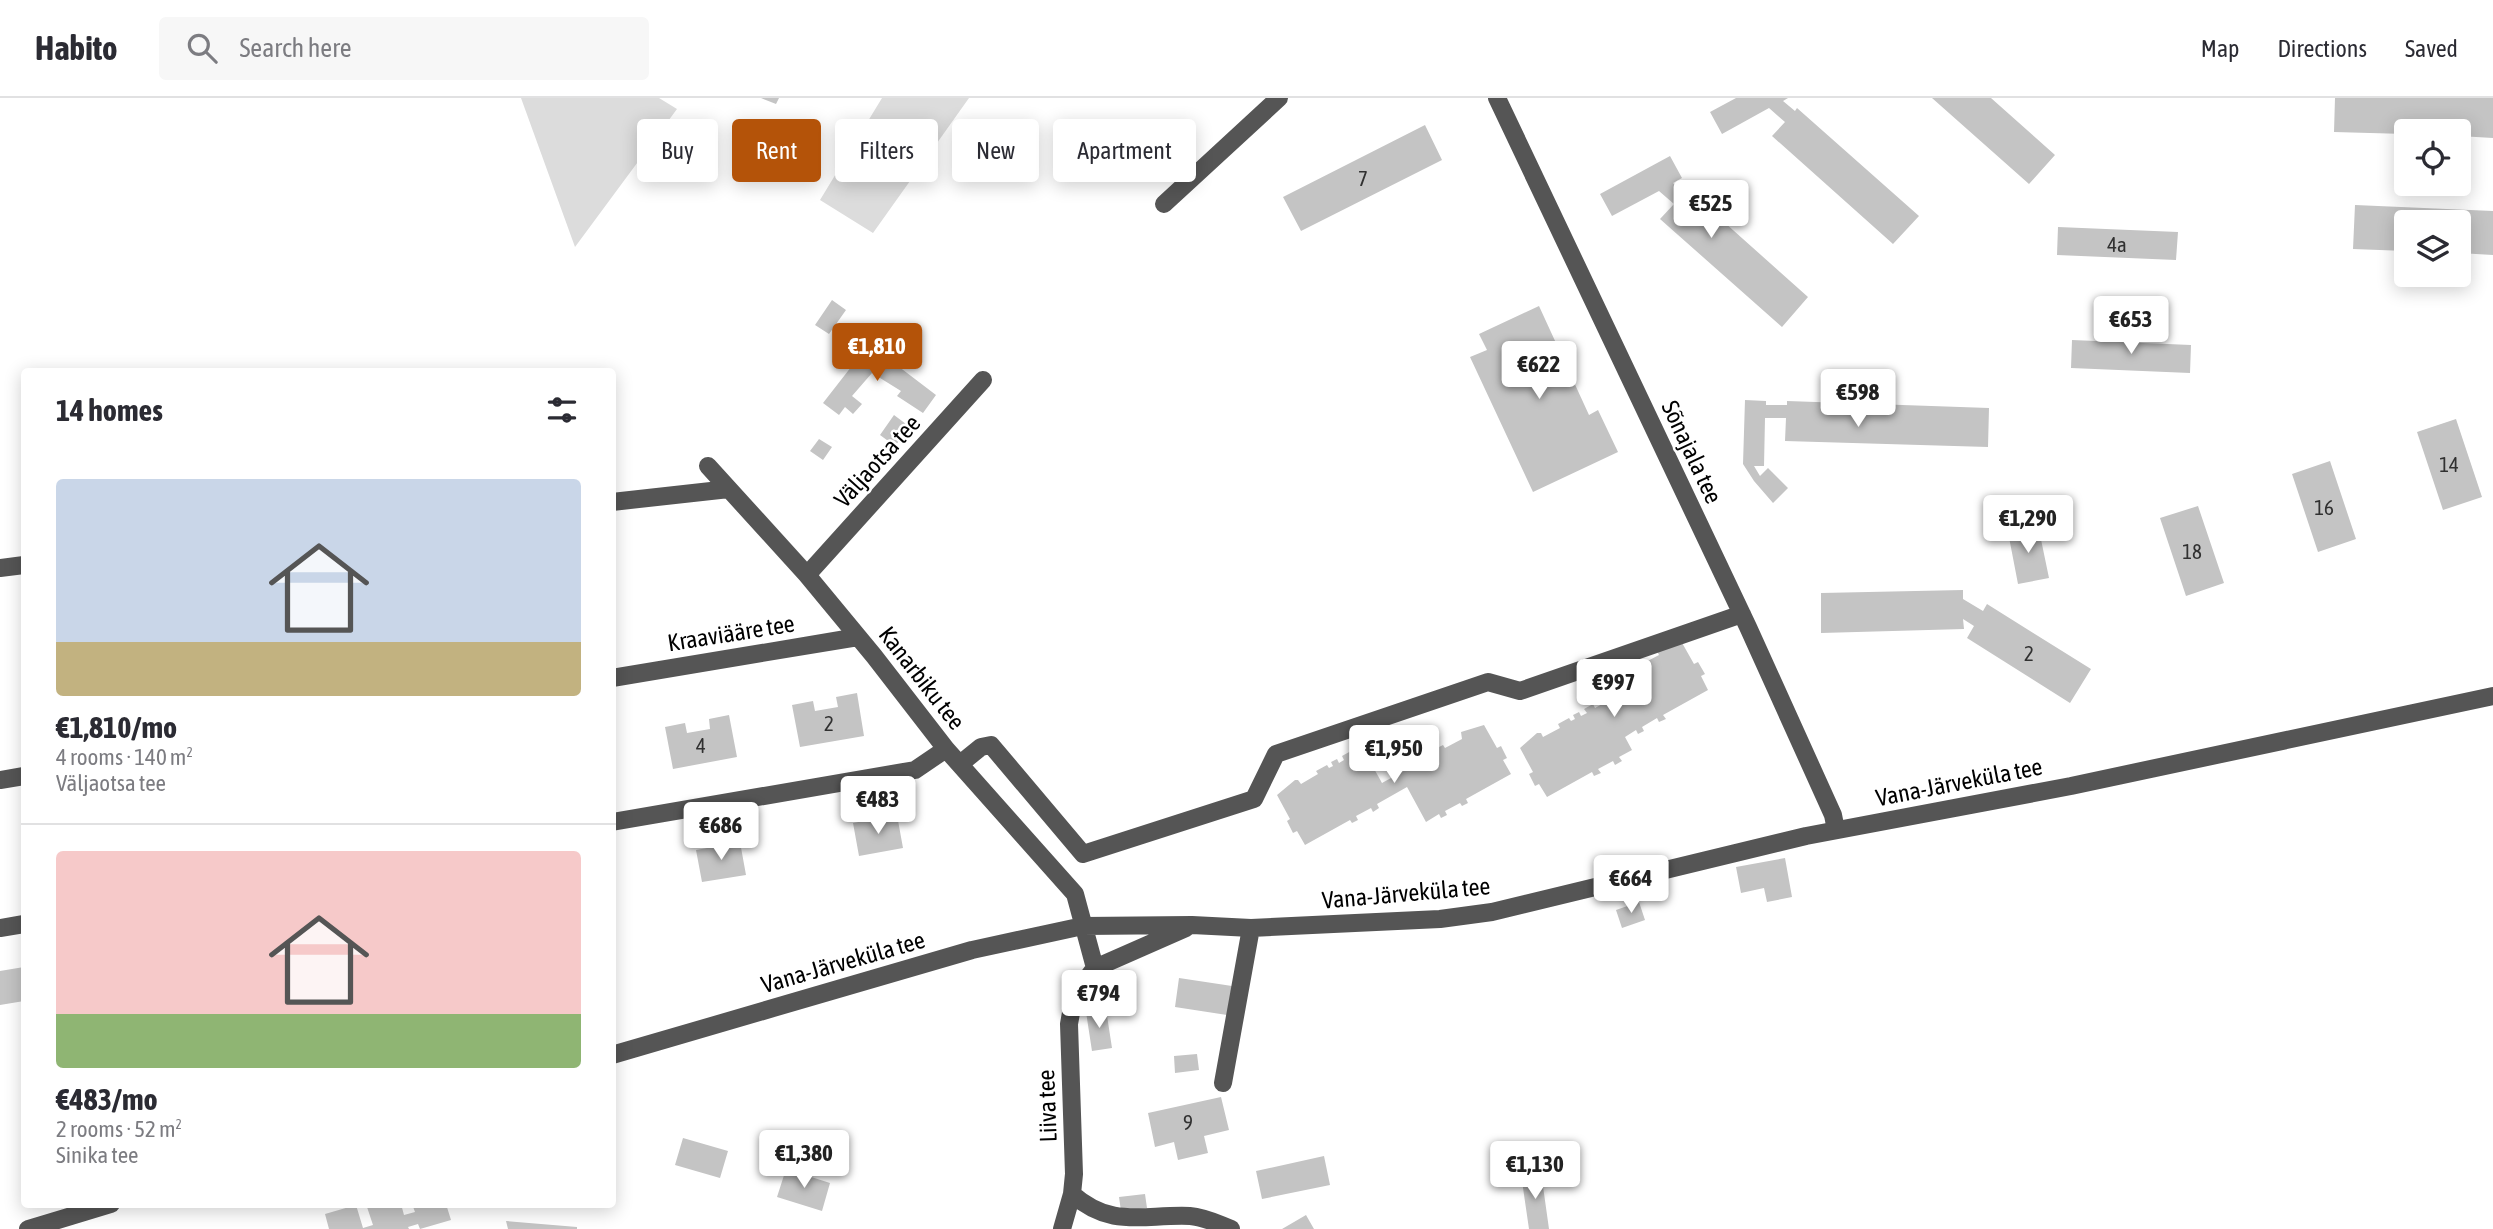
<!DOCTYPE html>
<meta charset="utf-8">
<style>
body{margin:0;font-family:"Asap Condensed",sans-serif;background:#f7f7f7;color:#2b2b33;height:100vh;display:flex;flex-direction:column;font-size:26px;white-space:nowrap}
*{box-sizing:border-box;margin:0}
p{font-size:23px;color:#7c7c81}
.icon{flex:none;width:38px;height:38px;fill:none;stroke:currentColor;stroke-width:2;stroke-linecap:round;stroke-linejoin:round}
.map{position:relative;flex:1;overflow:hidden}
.side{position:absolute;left:21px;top:270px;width:595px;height:840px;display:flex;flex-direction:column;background:#fff;border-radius:7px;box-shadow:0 4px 18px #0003}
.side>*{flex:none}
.top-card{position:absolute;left:637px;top:21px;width:665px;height:63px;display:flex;gap:14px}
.fabs{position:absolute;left:2394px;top:21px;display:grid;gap:14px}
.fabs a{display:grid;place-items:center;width:77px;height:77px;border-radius:7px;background:#fff;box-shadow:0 4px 18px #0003;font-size:35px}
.price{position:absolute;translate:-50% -60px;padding:0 16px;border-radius:7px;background:#fff;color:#222;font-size:23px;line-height:46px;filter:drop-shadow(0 2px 4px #0008)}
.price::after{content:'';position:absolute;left:50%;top:42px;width:21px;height:16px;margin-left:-10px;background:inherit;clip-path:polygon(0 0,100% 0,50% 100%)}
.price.selected{background:#b45309;color:#fff}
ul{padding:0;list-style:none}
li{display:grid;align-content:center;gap:14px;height:371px;padding:0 35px}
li+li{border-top:2px solid #e1e1e2}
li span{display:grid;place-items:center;height:217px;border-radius:7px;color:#555}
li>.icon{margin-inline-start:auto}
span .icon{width:126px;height:126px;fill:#fffc;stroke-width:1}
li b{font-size:30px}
h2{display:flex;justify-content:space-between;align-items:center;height:84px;padding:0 35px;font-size:30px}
.tag{padding:0 24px;border-radius:7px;background:#fff;box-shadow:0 4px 18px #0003;font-size:24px;line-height:63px}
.tag.selected{background:#b45309;color:#fff}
header{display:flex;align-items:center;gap:42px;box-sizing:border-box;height:98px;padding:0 35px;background:#fff;border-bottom:2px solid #e1e1e2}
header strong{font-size:33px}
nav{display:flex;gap:38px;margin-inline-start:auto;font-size:24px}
.search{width:490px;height:63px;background:#f7f7f7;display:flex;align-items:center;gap:18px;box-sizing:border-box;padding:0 24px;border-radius:7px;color:#7c7c81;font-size:26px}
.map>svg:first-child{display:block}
.green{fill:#dcdcdc}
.building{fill:#c4c4c4}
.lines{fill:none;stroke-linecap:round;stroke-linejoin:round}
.minor{stroke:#555;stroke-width:18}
.labels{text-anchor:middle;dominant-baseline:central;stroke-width:5;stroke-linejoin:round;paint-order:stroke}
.number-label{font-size:21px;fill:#313131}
.street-label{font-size:24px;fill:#000;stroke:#fff}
</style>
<header>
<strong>Habito</strong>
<div class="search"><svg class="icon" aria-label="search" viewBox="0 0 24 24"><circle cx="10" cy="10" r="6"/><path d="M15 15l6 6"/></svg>Search here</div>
<nav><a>Map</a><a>Directions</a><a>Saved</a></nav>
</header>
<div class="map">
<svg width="2493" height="1131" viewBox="0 0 2493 1131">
<rect width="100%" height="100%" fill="#fff"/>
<path class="green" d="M 521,0 L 659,0 L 677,11 L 575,149 Z
M 882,0 L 969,0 L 873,135 L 820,102 Z"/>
<path class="building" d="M 761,0 L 779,0 L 776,6 Z
M 1736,0 L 1788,0 L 1783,3 L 1795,13 L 1797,10 L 1919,118 L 1893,146 L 1772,38 L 1785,24 L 1769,10 L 1722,36 L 1710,14 Z
M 1932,0 L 1991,0 L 2055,57 L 2029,86 Z
M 2335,0 L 2493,0 L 2493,40 L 2459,38 L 2459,33 L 2406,33 L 2406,36 L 2334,34 Z
M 1425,27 L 1442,62 L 1301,133 L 1283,99 Z
M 1670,58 L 1682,80 L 1673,85 L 1684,95 L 1687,91 L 1808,199 L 1782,229 L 1660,121 L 1674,106 L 1659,93 L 1612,118 L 1600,96 Z
M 2355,107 L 2493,113 L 2493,157 L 2459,155 L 2459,124 L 2406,124 L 2406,153 L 2353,151 Z
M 2058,129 L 2178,134 L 2176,162 L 2057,157 Z
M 832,202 L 846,212 L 829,236 L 815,227 Z
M 1539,208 L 1589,317 L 1598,312 L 1618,354 L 1533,394 L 1470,259 L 1487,252 L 1479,236 Z
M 2072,242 L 2191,247 L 2190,275 L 2071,270 Z
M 869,246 L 936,297 L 923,315 L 897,298 L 901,293 L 872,275 L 852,298 L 862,306 L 853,316 L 845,309 L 839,317 L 823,305 Z
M 1745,302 L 1766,303 L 1766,307 L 1787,307 L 1787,303 L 1989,310 L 1988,349 L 1785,343 L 1786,320 L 1765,320 L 1764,368 L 1754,368 L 1760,378 L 1768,370 L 1788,390 L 1773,405 L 1754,383 L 1743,366 Z
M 894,317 L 910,329 L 895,348 L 880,337 Z
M 2456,321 L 2482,399 L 2443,412 L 2417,334 Z
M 819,341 L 832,349 L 823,362 L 810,353 Z
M 2330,363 L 2356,441 L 2318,454 L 2292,376 Z
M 2198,408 L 2224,485 L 2186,498 L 2160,420 Z
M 2038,427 L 2049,480 L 2018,486 L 2008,434 Z
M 1963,492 L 1963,501 L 1983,513 L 1987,506 L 2091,571 L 2070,605 L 1967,540 L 1974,528 L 1963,521 L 1964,531 L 1821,535 L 1821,495 Z
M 1681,543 L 1694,566 L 1698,564 L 1705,576 L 1701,578 L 1708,592 L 1663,617 L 1666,621 L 1659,624 L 1657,620 L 1642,629 L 1644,633 L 1638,636 L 1636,632 L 1625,639 L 1632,652 L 1619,659 L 1622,663 L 1615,667 L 1613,663 L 1598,671 L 1601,675 L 1594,678 L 1592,674 L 1547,699 L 1539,686 L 1535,688 L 1529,676 L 1533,674 L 1520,650 L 1537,635 L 1541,635 L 1543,639 L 1560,630 L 1558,626 L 1569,620 L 1571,623 L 1575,621 L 1573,617 L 1579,614 L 1581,618 L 1587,615 L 1584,611 L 1593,606 L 1595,610 L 1604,605 L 1597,591 L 1607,586 L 1604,582 L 1613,577 L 1616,581 L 1621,578 L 1618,574 L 1625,571 L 1627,575 L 1631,572 L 1629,569 L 1640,562 L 1642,566 L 1659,557 L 1657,553 Z
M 857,595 L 864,638 L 800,649 L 792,607 L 813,603 L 815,613 L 838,609 L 836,599 Z
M 729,617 L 737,659 L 673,671 L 665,629 L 685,625 L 687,635 L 710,631 L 709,621 Z
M 1484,627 L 1497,650 L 1501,648 L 1507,660 L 1503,662 L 1511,676 L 1466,701 L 1468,705 L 1462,708 L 1460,705 L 1445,713 L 1447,717 L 1441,720 L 1439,716 L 1426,724 L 1407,689 L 1377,706 L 1379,710 L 1373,714 L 1371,710 L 1356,718 L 1358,722 L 1352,725 L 1350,722 L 1305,747 L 1297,733 L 1293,735 L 1287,723 L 1290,721 L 1277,697 L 1295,682 L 1298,682 L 1301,686 L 1318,676 L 1316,673 L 1327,667 L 1329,670 L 1333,668 L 1331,664 L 1337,661 L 1339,665 L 1344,662 L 1342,658 L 1351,653 L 1353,657 L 1363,651 L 1382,685 L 1409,670 L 1407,666 L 1416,661 L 1418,665 L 1423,662 L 1421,658 L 1427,655 L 1429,659 L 1433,657 L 1431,653 L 1443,647 L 1445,650 L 1462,641 L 1461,634 Z
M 897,717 L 903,750 L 859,758 L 853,725 Z
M 740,744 L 746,777 L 702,784 L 696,752 Z
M 1785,760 L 1792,799 L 1767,804 L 1764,790 L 1741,795 L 1736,769 Z
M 1639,804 L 1645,822 L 1622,830 L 1616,812 Z
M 24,869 L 24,903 L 0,907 L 0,873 Z
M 1179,880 L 1232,888 L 1227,917 L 1175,909 Z
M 1106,911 L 1112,950 L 1092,953 L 1086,914 Z
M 1197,956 L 1199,972 L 1175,975 L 1174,958 Z
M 1221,999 L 1229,1032 L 1204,1038 L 1208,1055 L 1178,1062 L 1174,1044 L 1155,1049 L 1148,1015 Z
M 683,1040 L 728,1053 L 720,1080 L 675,1067 Z
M 1324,1058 L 1330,1087 L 1262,1101 L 1256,1073 Z
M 786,1071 L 830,1085 L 822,1113 L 777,1099 Z
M 1541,1074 L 1549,1131 L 1529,1131 L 1521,1076 Z
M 1145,1096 L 1147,1110 L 1121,1113 L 1119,1099 Z
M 366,1106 L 401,1106 L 404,1117 L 415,1114 L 412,1106 L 446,1106 L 451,1122 L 420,1131 L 418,1126 L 408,1129 L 409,1131 L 329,1131 L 325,1116 L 356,1107 L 363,1130 L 373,1127 Z
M 1306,1117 L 1314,1131 L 1282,1131 Z
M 506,1123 L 577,1129 L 577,1131 L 508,1131 Z"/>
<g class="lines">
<path class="minor" d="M 1497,0 L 1748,529 L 1833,717 L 1836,732
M 1164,106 L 1279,0
M 708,368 L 807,477 L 874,558 L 946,651 L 1075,796 L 1095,870
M 612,404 L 729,391
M 0,470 L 24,467
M 807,477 L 983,282
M 612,580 L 858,539
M 960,666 L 981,649 L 991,647 L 1083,756 L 1254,701 L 1276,656 L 1488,584 L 1520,593 L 1742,516
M 0,682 L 24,678
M 612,724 L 915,672 L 946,651
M 0,830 L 24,826
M 612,957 L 972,852 L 1083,828 L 1192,827 L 1251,830 L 1440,821 L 1492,814 L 1806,738 L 2071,688 L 2493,598
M 1223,985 L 1251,830
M 1072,1096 C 1112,1131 1143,1116 1190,1118 C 1205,1119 1218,1126 1231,1131
M 28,1131 L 111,1106
M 1062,1131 L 1072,1096 L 1074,1076 L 1069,926 L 1074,898 L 1095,870 L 1186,830"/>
</g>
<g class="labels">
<g class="number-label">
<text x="1363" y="80">7</text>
<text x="2117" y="146">4a</text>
<text x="2449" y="366">14</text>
<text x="2324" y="409">16</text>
<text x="2192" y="453">18</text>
<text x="2029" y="555">2</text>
<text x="829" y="625">2</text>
<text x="701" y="647">4</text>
<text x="1188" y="1024">9</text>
</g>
<g class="street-label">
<text transform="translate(1692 354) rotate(65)">Sõnajala tee</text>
<text transform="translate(877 363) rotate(-48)">Väljaotsa tee</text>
<text transform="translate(731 535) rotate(-9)">Kraaviääre tee</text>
<text transform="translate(922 580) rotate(52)">Kanarbiku tee</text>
<text transform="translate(1959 684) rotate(-11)">Vana-Järveküla tee</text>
<text transform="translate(1406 795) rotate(-5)">Vana-Järveküla tee</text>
<text transform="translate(843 864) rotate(-16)">Vana-Järveküla tee</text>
<text transform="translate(1047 1008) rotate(-92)">Liiva tee</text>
</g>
</g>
</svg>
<div class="fabs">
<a><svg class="icon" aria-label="locate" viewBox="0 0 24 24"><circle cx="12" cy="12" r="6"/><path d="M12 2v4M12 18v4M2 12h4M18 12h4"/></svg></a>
<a><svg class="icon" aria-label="layers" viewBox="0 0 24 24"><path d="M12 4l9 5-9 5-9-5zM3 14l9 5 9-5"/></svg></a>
</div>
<b class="price" style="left:1711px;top:142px">€525</b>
<b class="price" style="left:2131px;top:258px">€653</b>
<b class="price selected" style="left:877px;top:285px">€1,810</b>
<b class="price" style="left:1539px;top:303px">€622</b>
<b class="price" style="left:1858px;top:331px">€598</b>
<b class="price" style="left:2028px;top:457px">€1,290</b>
<b class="price" style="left:1614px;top:621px">€997</b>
<b class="price" style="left:1394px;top:687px">€1,950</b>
<b class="price" style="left:878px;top:738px">€483</b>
<b class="price" style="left:721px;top:764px">€686</b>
<b class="price" style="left:1631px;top:817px">€664</b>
<b class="price" style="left:1099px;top:932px">€794</b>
<b class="price" style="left:804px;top:1092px">€1,380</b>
<b class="price" style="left:1535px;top:1103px">€1,130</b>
<div class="top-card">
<a class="tag">Buy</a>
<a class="tag selected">Rent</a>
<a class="tag">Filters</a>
<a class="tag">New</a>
<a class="tag">Apartment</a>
</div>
<section class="side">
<h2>14 homes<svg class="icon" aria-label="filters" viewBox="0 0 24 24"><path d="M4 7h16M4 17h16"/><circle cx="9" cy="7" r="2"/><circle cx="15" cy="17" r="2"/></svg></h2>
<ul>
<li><span style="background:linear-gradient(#c9d6e8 75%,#c2b280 0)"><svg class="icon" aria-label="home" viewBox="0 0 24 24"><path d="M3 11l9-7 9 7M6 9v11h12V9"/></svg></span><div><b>€1,810/mo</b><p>4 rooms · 140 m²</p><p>Väljaotsa tee</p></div></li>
<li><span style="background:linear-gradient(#f6c9c9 75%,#8fb573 0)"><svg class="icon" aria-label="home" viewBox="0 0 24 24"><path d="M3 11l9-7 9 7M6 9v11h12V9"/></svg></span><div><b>€483/mo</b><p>2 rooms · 52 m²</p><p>Sinika tee</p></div></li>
</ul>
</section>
</div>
